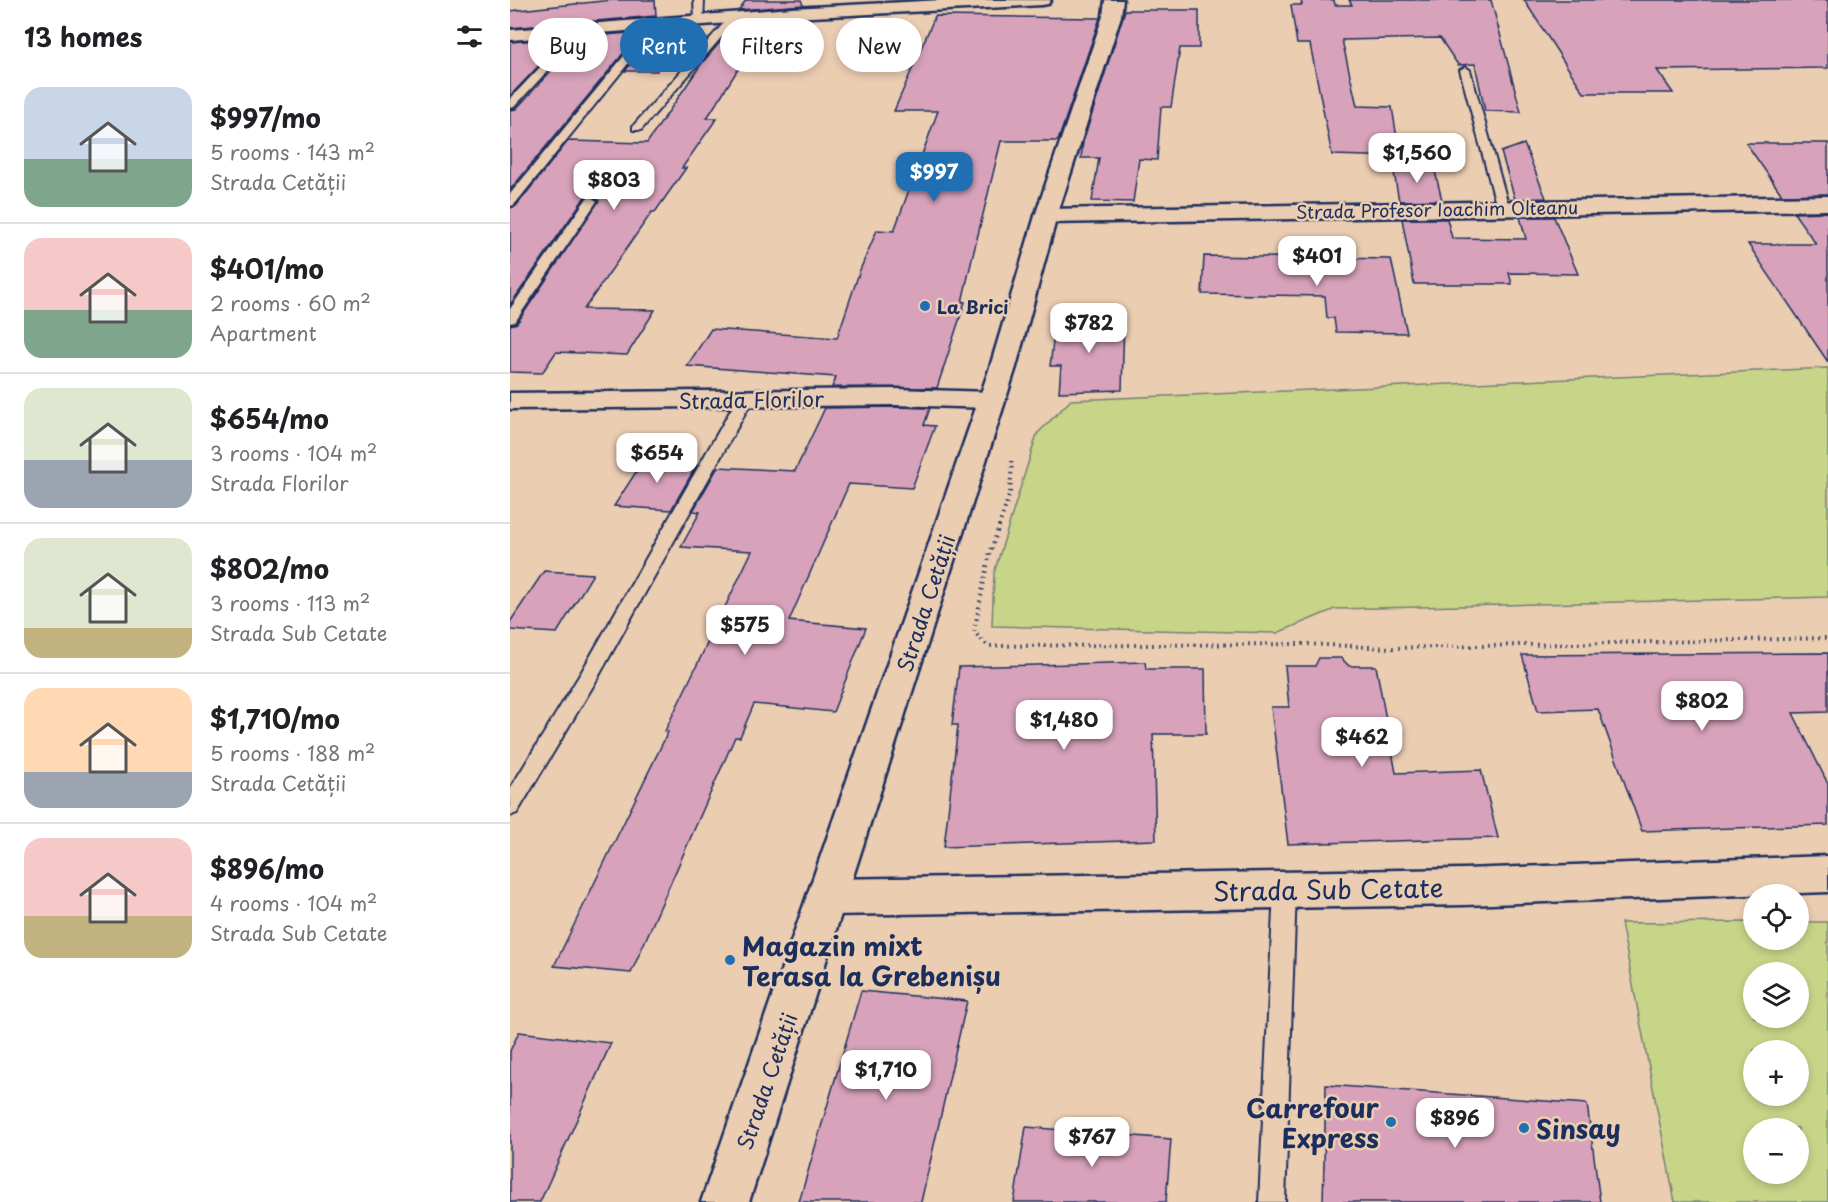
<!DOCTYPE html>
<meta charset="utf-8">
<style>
body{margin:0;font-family:"Playpen Sans",sans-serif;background:#f6f6f6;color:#202124;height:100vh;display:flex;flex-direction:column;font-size:22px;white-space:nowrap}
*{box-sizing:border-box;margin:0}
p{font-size:20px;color:#757577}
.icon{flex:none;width:33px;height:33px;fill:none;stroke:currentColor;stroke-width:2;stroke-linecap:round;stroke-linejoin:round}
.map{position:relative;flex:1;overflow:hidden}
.details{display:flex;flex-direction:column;background:#fff;width:510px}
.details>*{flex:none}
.top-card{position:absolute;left:18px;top:18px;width:570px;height:54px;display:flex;gap:12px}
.tools{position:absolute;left:1233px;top:884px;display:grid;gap:12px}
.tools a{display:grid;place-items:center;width:66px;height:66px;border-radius:50%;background:#fff;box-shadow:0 3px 9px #0003;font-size:30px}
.price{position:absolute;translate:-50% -51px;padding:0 14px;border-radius:12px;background:#fff;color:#222;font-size:20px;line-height:39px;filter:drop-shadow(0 2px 3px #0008)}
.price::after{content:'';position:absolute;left:50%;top:36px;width:18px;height:14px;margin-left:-9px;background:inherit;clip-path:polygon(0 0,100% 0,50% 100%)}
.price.active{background:#1f6fb2;color:#fff}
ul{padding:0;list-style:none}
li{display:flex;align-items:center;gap:18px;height:150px;padding:0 24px}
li+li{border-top:2px solid #e0e0e0}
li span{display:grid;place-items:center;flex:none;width:168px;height:120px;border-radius:18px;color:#555}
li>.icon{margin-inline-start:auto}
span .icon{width:72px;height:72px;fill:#fffc;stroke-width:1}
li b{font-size:26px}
h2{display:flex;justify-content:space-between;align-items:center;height:72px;padding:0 24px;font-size:26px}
.chip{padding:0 21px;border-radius:27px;background:#fff;box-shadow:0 3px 9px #0003;font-size:21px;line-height:54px}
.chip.active{background:#1f6fb2;color:#fff}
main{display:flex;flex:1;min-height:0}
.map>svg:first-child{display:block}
.green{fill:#c8d488;stroke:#728273;stroke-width:1.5;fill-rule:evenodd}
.building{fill:#d7a2ba;stroke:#1b2f5e;stroke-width:1.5}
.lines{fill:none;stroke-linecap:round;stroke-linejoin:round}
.service-casing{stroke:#1b2f5e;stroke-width:4}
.minor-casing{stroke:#1b2f5e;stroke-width:5}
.tertiary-casing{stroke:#1b2f5e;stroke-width:5}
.path{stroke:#1b2f5e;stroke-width:4;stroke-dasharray:1.5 4.5;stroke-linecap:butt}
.service{fill:#ebcdb2;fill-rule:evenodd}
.minor{fill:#ebcdb2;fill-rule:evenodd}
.tertiary{fill:#ebcdb2;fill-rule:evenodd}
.poi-dot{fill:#1f6fb2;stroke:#ebcdb2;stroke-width:2}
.labels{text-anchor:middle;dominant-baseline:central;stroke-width:5;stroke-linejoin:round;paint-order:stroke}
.far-street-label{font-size:18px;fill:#1b2f5e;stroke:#ebcdb2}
.far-poi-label{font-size:18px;font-weight:bold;fill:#1b2f5e;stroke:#ebcdb2;text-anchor:start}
.street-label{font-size:21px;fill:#1b2f5e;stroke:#ebcdb2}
.near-street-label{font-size:26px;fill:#1b2f5e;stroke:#ebcdb2}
.near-poi-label{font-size:26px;font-weight:bold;fill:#1b2f5e;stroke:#ebcdb2;text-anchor:start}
</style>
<main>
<section class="details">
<h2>13 homes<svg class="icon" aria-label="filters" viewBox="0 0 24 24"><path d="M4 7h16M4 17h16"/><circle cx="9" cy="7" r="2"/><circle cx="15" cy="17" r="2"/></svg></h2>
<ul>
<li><span style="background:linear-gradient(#c9d6e8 60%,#7fa58c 0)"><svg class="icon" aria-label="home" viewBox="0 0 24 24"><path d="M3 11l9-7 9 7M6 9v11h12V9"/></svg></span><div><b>$997/mo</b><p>5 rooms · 143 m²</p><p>Strada Cetății</p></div></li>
<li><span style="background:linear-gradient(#f6c9c9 60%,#7fa58c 0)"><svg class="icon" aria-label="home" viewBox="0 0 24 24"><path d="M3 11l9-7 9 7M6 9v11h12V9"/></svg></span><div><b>$401/mo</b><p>2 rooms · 60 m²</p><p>Apartment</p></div></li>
<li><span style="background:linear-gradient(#dfe7d0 60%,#9aa5b1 0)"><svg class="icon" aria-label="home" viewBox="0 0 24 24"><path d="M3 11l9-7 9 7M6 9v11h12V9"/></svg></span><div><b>$654/mo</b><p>3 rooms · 104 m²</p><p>Strada Florilor</p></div></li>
<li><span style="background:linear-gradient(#dfe7d0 75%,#c2b280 0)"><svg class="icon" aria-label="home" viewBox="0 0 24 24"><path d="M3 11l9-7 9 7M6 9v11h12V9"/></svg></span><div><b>$802/mo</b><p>3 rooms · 113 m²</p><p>Strada Sub Cetate</p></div></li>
<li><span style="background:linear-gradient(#ffd9b3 70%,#9aa5b1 0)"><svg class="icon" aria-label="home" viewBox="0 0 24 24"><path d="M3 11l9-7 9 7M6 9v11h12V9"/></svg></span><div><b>$1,710/mo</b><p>5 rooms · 188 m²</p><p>Strada Cetății</p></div></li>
<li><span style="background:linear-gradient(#f6c9c9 65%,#c2b280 0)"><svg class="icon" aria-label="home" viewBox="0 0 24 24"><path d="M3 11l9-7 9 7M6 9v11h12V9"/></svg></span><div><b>$896/mo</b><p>4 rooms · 104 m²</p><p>Strada Sub Cetate</p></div></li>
</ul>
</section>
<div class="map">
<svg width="1318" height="1202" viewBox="0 0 1318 1202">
<rect width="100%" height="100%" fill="#ebcdb2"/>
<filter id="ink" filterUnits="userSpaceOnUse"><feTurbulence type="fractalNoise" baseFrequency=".0167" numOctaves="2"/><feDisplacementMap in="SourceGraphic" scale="12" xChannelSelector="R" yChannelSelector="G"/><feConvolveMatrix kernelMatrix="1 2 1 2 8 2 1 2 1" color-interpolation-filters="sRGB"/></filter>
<g filter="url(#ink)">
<path class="green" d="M 1318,368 L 1318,597 L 825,609 L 767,633 L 482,626 L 484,573 L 527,434 L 561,400 Z
M 1243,922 L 1244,939 L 1288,939 L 1289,922 L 1318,922 L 1318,1202 L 1165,1202 L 1111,923 ZM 1244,972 L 1288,972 L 1288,1017 L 1244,1017 ZM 1244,1050 L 1288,1050 L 1288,1095 L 1244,1095 ZM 1244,1128 L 1288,1128 L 1288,1173 L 1244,1173 Z"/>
<path class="building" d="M 102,0 L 145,0 L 146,16 L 0,28 L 0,11 Z
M 236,0 L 291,0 L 293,5 L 229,10 Z
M 791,0 L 824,0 L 825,5 L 842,5 L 839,0 L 981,0 L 1011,112 L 975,111 L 965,64 L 948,65 L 930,38 L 832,40 L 847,106 L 882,107 L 890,157 L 822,155 L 800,44 L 787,44 L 781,5 L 792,5 Z
M 1014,0 L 1318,0 L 1318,68 L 1147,70 L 1163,93 L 1074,93 Z
M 615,10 L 689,10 L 689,48 L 670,48 L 661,107 L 651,107 L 647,160 L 629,159 L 623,202 L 582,201 L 589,158 L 571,158 L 573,142 Z
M 425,16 L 590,18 L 548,141 L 491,141 L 463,255 L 452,302 L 455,302 L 427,388 L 322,387 L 326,377 L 177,366 L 201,329 L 327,338 L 350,270 L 367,230 L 384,231 L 428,111 L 384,111 Z
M 296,20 L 305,53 L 257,52 L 253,30 L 197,118 L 207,118 L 172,168 L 176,168 L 145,212 L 142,212 L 74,309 L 145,310 L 117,355 L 46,352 L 32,373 L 0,372 L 0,325 L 7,323 L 89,201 L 82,195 L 75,197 L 0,305 L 0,208 L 6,206 L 58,141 L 137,143 L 192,63 L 225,25 Z
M 131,32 L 0,190 L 0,110 L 6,109 L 72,37 Z
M 146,32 L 147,71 L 115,71 Z
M 55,38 L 0,96 L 0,42 Z
M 1236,143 L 1318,143 L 1318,194 L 1272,195 Z
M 1014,144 L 1036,198 L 1005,199 L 991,152 Z
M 883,167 L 924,167 L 932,200 L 889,201 Z
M 1318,212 L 1318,362 L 1238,244 L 1306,244 L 1284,213 Z
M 1010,217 L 1044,217 L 1068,274 L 999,273 L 1002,284 L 904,284 L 892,219 L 937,219 L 942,238 L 1016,239 Z
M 694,256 L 881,259 L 897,333 L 826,332 L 824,318 L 817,318 L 815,296 L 692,294 Z
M 546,318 L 614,318 L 612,390 L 549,392 L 551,366 L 540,366 Z
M 384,407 L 420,408 L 414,425 L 425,426 L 402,488 L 339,484 L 279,621 L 356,628 L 323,712 L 244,704 L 230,737 L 225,737 L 121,973 L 44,966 L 158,732 L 155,731 L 242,551 L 171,547 L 190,512 L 183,511 L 208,467 L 285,471 L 315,408 Z
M 135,458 L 180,461 L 178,465 L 186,466 L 161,510 L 104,506 Z
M 34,571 L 83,574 L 47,633 L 0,630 L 0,622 Z
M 1318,653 L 1318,712 L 1283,713 L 1318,784 L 1318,825 L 1132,831 L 1088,709 L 1028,711 L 1012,655 Z
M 809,658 L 831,658 L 839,666 L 866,666 L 886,773 L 971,770 L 988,838 L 778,844 L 761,707 L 779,707 L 775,666 L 805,666 Z
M 635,662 L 636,669 L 695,669 L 696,734 L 643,734 L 646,840 L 434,847 L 448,725 L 442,725 L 449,667 Z
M 351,991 L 457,1001 L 411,1202 L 289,1202 Z
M 9,1032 L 101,1043 L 30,1202 L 0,1202 L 0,1051 Z
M 816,1085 L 1077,1104 L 1090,1202 L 813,1202 Z
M 516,1127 L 661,1139 L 656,1202 L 504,1202 Z"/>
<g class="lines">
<g class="service-casing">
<path id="service" d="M 184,0 L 194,0 L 193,22 L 185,20 Z
M 220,16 L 228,18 L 131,130 L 123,130 L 123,126 Z
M 142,22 L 150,24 L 4,205 L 0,206 L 0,194 Z
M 68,27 L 76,29 L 4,107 L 0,108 L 0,99 Z
M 955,67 L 960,70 L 999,208 L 997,211 L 989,211 L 987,208 L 950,70 Z
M 81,197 L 87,201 L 5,322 L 0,323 L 0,309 L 77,198 Z
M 235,394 L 243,399 L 86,681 L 7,813 L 0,816 L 0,789 L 72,671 L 227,399 Z
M 775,880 L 783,883 L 786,890 L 775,1202 L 749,1202 L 764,890 L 767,883 Z"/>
</g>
<g class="minor-casing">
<path id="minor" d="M 433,0 L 541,0 L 538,4 L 532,5 L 282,18 L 0,40 L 0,30 L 282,8 Z
M 1318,196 L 1318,210 L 536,223 L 528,221 L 525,216 L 528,211 L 536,209 Z
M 384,389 L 481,392 L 491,394 L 495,400 L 491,406 L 481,408 L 384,405 L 0,409 L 0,393 Z
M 1318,856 L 1318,892 L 954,905 L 318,915 L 304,910 L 298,897 L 304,884 L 318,879 L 954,869 Z"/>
</g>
<g class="tertiary-casing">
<path id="tertiary" d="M 595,0 L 613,0 L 611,16 L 547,216 L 506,367 L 239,1202 L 191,1202 L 480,367 L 525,216 L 593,16 Z"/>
</g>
<path class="path" d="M 502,461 L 500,493 L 479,556 L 464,632 L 478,646 L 796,644 L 883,648 L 1318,638"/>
<use href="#service" class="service"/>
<use href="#minor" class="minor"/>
<use href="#tertiary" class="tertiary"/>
</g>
</g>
<g class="poi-dot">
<circle cx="415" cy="306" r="6"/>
<circle cx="220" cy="960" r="6"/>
<circle cx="881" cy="1122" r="6"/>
<circle cx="1014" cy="1128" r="6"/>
</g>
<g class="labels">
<g class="far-street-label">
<text transform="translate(927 209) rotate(-1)">Strada Profesor Ioachim Olteanu</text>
</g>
<g class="far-poi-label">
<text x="427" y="306">La Brici</text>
</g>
<g class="street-label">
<text transform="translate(241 399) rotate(-1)">Strada Florilor</text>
<text transform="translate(415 603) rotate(-72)">Strada Cetății</text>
<text transform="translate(256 1081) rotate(-71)">Strada Cetății</text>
</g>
<g class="near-street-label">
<text transform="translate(818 889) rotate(-1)">Strada Sub Cetate</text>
</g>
<g class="near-poi-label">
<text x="232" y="945">Magazin mixt<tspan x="232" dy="30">Terasa la Grebenișu</tspan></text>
<text x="869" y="1107" text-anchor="end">Carrefour<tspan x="869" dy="30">Express</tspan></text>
<text x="1026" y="1128">Sinsay</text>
</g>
</g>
</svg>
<div class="tools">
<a><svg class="icon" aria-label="locate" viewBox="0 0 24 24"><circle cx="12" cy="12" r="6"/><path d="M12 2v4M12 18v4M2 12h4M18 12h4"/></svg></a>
<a><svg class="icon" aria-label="layers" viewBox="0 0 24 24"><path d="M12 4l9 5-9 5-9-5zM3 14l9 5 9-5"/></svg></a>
<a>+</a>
<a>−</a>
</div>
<b class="price" style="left:907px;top:184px">$1,560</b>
<b class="price active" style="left:424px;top:203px">$997</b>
<b class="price" style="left:104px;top:211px">$803</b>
<b class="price" style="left:807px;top:287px">$401</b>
<b class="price" style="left:579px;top:354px">$782</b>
<b class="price" style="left:147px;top:484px">$654</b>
<b class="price" style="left:235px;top:656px">$575</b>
<b class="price" style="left:1192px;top:732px">$802</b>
<b class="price" style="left:554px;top:751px">$1,480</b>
<b class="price" style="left:852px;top:768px">$462</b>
<b class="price" style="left:376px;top:1101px">$1,710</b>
<b class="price" style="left:945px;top:1149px">$896</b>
<b class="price" style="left:582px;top:1168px">$767</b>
<div class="top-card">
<a class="chip">Buy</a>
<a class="chip active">Rent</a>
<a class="chip">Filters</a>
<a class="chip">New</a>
</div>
</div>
</main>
